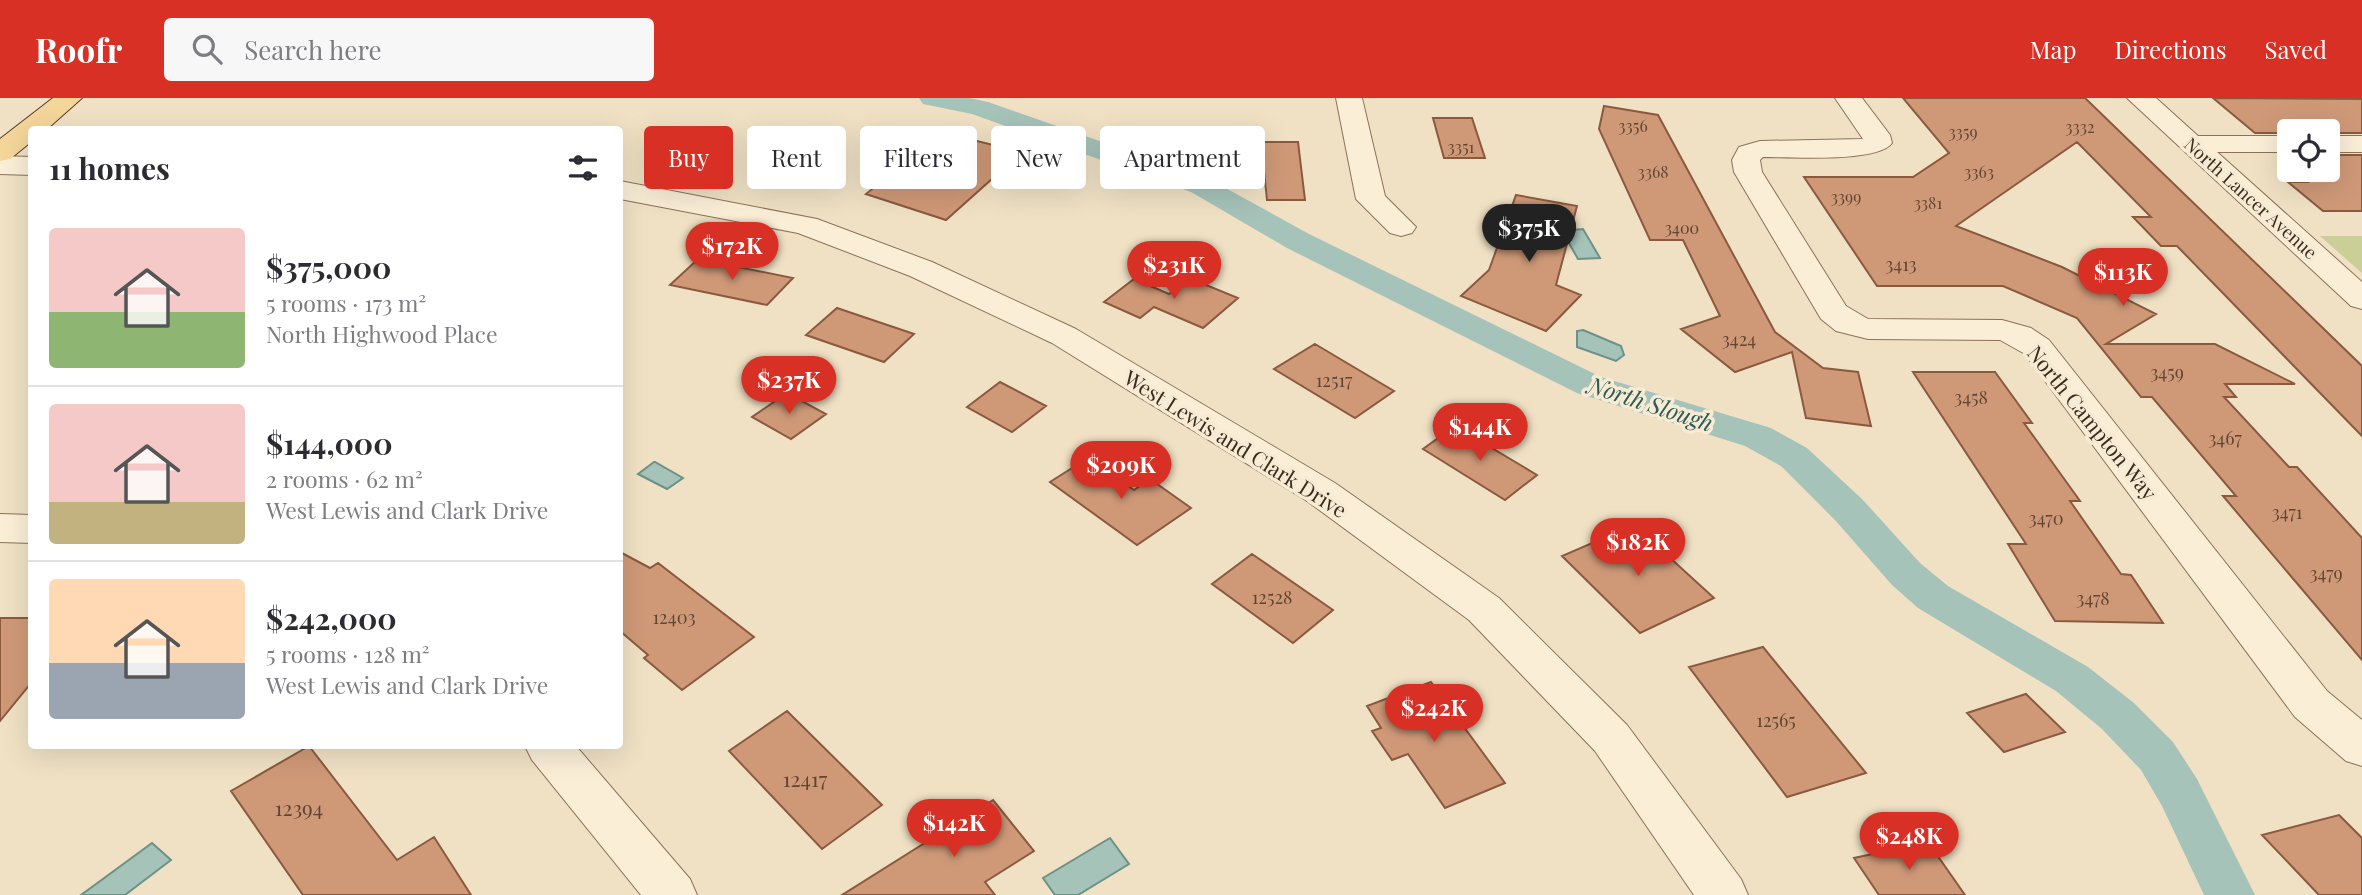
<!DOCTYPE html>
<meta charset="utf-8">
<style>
body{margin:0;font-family:"Playfair Display",serif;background:#f7f7f7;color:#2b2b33;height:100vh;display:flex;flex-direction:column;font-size:26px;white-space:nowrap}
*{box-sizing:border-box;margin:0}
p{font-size:23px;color:#7c7c81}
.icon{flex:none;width:38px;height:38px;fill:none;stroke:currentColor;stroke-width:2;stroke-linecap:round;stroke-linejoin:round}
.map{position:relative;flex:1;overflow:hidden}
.panel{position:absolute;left:28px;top:28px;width:595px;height:623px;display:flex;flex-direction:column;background:#fff;border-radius:7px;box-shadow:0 7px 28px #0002}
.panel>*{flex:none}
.hud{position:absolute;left:644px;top:28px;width:665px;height:63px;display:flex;gap:14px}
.fabs{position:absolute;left:2277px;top:21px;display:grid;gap:14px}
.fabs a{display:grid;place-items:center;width:63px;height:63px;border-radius:7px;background:#fff;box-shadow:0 7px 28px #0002;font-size:35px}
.price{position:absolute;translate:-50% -60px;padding:0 16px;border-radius:24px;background:#d93025;color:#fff;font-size:23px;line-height:46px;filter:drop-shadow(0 2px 4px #0008)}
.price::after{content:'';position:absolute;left:50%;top:42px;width:21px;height:16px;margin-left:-10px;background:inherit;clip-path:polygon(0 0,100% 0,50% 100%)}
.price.active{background:#222;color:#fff}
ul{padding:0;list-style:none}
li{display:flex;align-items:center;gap:21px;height:175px;padding:0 21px}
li+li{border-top:2px solid #e1e1e2}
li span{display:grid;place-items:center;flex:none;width:196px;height:140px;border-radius:7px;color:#555}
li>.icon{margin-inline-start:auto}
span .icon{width:84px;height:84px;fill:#fffc;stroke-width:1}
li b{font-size:30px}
h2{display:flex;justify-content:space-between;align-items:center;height:84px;padding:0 21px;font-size:30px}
.pill{padding:0 24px;border-radius:7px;background:#fff;box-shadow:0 7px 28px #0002;font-size:24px;line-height:63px}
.pill.active{background:#d93025;color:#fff}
header{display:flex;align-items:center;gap:42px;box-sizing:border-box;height:98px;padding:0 35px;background:#d93025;color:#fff}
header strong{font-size:33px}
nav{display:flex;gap:38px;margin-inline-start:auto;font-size:24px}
.search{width:490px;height:63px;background:#f7f7f7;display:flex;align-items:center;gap:18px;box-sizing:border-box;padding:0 24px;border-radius:7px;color:#7c7c81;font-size:26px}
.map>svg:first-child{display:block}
.green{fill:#cace97}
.water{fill:#a6c3b9;stroke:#6c9187;stroke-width:2}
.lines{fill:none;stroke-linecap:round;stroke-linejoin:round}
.canal{fill:#a6c3b9;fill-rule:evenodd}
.building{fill:#cf9978;stroke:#8b5a3e;stroke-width:2}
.minor-casing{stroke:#8b7259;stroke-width:2}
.major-casing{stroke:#59402e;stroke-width:2}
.minor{fill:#faeed7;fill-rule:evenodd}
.major{fill:#f4d59a;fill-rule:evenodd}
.labels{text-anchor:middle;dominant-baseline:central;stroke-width:7;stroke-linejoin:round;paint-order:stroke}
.far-number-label{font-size:16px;fill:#5f4634}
.far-street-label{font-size:18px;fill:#3a2b1e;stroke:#f7ebd4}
.number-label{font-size:18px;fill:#5f4634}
.street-label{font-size:21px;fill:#3a2b1e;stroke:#f7ebd4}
.near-number-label{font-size:21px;fill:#5f4634}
.water-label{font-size:23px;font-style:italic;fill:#2d5b56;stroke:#f7ebd4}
</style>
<header>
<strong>Roofr</strong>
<div class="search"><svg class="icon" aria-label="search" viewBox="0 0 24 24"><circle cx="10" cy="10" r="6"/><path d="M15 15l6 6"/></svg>Search here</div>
<nav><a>Map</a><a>Directions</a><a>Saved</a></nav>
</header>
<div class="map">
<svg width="2362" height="797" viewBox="0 0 2362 797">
<rect width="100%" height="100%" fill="#f0e1c4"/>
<path class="green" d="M 2320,138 L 2362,138 L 2362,175 Z"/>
<path class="water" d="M 1583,131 L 1600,160 L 1578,161 L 1562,133 Z
M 1583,232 L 1621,248 L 1624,257 L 1616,263 L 1577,249 L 1577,233 Z
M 654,364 L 655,364 L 683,380 L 667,391 L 638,376 Z
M 1110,740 L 1129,766 L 1078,797 L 1055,797 L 1043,780 Z
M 152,745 L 171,762 L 125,797 L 81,797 Z"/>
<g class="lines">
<path class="canal" d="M 919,0 L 970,0 L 988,4 L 1211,82 L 1309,136 L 1601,279 L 1771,330 L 1807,350 L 1863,402 L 1920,465 L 1948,488 L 2088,569 L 2134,605 L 2173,644 L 2197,681 L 2255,797 L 2204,797 L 2162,708 L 2141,672 L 2102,631 L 2056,593 L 1918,510 L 1892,487 L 1835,422 L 1781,368 L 1745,348 L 1577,295 L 1287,150 L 1191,94 L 972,16 L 923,6 Z"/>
</g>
<path class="building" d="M 1903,0 L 2085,0 L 2362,268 L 2362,338 L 2177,148 L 2161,148 L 2133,119 L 2151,119 L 2077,44 L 1956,128 L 2062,169 L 2156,216 L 2106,246 L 2215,246 L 2295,286 L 2225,286 L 2236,299 L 2224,299 L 2289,369 L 2297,369 L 2362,440 L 2362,562 L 2223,398 L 2236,398 L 2152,299 L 2141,299 L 2077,220 L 2003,188 L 1877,188 L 1804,79 L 1913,79 L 1949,55 Z
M 2213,0 L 2362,1 L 2362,35 L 2255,35 Z
M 1604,8 L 1658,17 L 1775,234 L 1823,270 L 1858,274 L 1871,328 L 1806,320 L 1792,254 L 1735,274 L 1681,231 L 1720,218 L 1683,142 L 1650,142 L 1599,31 Z
M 1433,20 L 1472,20 L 1485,60 L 1444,60 Z
M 948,36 L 1022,54 L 946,122 L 866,96 L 911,59 L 919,60 Z
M 1261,44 L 1298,44 L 1305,102 L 1267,102 Z
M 2328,57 L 2362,57 L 2362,113 L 2323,113 L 2288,84 L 2307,84 L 2297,75 L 2302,75 L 2298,72 L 2328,72 Z
M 1516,97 L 1577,108 L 1556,187 L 1581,197 L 1546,233 L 1461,198 L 1489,172 Z
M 698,161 L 793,180 L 767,207 L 670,187 Z
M 1189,180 L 1238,200 L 1203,230 L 1154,209 L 1140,220 L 1104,204 L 1134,181 L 1169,196 Z
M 837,210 L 914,236 L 884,264 L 806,237 Z
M 1315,246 L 1394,293 L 1355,320 L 1274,271 Z
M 1913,274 L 1995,274 L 2032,325 L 2024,325 L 2080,403 L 2070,403 L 2121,476 L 2131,477 L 2163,525 L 2055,523 L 2008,446 L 2026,446 Z
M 1000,284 L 1046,308 L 1012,334 L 967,309 Z
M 787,295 L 826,316 L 791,341 L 752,319 Z
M 1455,328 L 1537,377 L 1505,402 L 1423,351 Z
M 1088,360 L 1134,392 L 1150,381 L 1191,410 L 1137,447 L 1050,384 Z
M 1634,427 L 1714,500 L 1640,535 L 1562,458 Z
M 620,454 L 650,470 L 658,465 L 754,539 L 682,592 L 644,560 L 648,557 L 620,533 Z
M 1252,456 L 1333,512 L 1293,545 L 1212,486 Z
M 0,520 L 32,520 L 32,584 L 0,623 Z
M 1763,549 L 1866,675 L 1787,699 L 1689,569 Z
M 1431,584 L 1505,685 L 1445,710 L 1408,656 L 1392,662 L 1372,633 L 1381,630 L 1367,608 Z
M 2026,596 L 2065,634 L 2004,654 L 1967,615 Z
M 787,613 L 882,707 L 822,751 L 729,653 Z
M 309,648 L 397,762 L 434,739 L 471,797 L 303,797 L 231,693 Z
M 993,702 L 1034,753 L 985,784 L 995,797 L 842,797 Z
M 2339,717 L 2362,740 L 2362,797 L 2319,797 L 2262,737 Z
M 1928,744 L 1965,797 L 1879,797 L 1854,760 Z"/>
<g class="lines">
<g class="minor-casing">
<path id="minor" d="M 1336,0 L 1362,0 L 1385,98 L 1416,129 L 1412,135 L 1401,138 L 1390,135 L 1356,101 Z
M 1835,0 L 1862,0 L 1890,37 L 1892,45 C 1878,65 1789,59 1763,59 L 1760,62 L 1762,74 L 1846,208 L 1868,221 L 2002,222 L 2031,230 L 2049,242 L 2327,593 L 2362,622 L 2362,668 L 2346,663 L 2295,619 L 2025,256 L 2000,242 L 1868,241 L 1836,233 L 1821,221 L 1734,74 L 1732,62 L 1739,49 L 1760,43 L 1863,41 Z
M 2127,0 L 2156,0 L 2198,38 L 2289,38 L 2289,54 L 2217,54 L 2362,184 L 2362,211 L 2351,208 Z
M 2328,38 L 2362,38 L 2362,54 L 2328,54 Z
M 0,58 L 32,59 L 32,77 L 0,76 Z
M 620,83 L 817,121 L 932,164 L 1076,231 L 1335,385 L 1499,500 L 1627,627 L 1741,781 L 1748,797 L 1694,797 L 1595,653 L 1469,522 L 1307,403 L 1052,245 L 910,178 L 798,135 L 620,101 Z
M 0,416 L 32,417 L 32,445 L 0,444 Z
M 525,648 L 576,648 L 690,781 L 697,797 L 641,797 L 532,662 Z"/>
</g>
<g class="major-casing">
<path id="major" d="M 53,0 L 82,0 L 46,32 L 32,32 L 32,43 L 10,61 L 0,63 L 0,41 Z"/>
</g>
<use href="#minor" class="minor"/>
<use href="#major" class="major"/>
</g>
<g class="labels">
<g class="far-number-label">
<text x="1633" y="27">3356</text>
<text x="2080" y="28">3332</text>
<text x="1963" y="33">3359</text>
<text x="1461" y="48">3351</text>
<text x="1653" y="73">3368</text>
<text x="1979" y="73">3363</text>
<text x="1846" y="98">3399</text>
<text x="1928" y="104">3381</text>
<text x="1682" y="129">3400</text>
</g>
<g class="far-street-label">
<text transform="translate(2251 100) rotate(42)">North Lancer Avenue</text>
</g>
<g class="number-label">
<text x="1901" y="166">3413</text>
<text x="1739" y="241">3424</text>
<text x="2167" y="274">3459</text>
<text x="1334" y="282">12517</text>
<text x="1971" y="299">3458</text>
<text x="2225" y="340">3467</text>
<text x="2287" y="414">3471</text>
<text x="2046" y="420">3470</text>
<text x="2326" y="475">3479</text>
<text x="1272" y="499">12528</text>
<text x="2093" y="500">3478</text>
<text x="674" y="519">12403</text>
<text x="1776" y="622">12565</text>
</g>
<g class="street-label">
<text transform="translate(2093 324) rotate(51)">North Campton Way</text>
<text transform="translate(1236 345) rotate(32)">West Lewis and Clark Drive</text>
</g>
<g class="near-number-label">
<text x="805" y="680">12417</text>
<text x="299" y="709">12394</text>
</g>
<g class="water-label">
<text transform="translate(1651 305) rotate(18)">North Slough</text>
</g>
</g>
</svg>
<div class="fabs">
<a><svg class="icon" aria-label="locate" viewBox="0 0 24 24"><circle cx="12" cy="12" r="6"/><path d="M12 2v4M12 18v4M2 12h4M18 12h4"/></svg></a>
</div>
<b class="price active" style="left:1529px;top:166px">$375K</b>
<b class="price" style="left:732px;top:184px">$172K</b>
<b class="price" style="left:1174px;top:203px">$231K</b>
<b class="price" style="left:2123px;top:210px">$113K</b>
<b class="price" style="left:789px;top:318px">$237K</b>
<b class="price" style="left:1480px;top:365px">$144K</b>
<b class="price" style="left:1121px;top:403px">$209K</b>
<b class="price" style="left:1638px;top:480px">$182K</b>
<b class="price" style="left:1434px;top:646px">$242K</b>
<b class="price" style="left:954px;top:761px">$142K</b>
<b class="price" style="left:1909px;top:774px">$248K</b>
<div class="hud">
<a class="pill active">Buy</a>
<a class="pill">Rent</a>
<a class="pill">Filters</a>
<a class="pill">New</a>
<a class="pill">Apartment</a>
</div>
<section class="panel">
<h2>11 homes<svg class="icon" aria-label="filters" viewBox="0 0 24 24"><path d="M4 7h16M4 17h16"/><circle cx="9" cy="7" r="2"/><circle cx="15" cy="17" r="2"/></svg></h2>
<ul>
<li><span style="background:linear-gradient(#f6c9c9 60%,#8fb573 0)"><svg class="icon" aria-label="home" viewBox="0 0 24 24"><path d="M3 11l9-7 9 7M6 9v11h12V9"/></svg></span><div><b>$375,000</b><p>5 rooms · 173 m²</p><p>North Highwood Place</p></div></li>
<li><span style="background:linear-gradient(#f6c9c9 70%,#c2b280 0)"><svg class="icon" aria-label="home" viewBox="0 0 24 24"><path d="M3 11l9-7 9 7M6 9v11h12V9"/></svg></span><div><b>$144,000</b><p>2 rooms · 62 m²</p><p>West Lewis and Clark Drive</p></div></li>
<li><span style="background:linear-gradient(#ffd9b3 60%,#9aa5b1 0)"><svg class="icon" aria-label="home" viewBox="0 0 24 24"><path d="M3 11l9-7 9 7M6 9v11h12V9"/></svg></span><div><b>$242,000</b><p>5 rooms · 128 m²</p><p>West Lewis and Clark Drive</p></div></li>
</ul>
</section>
</div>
